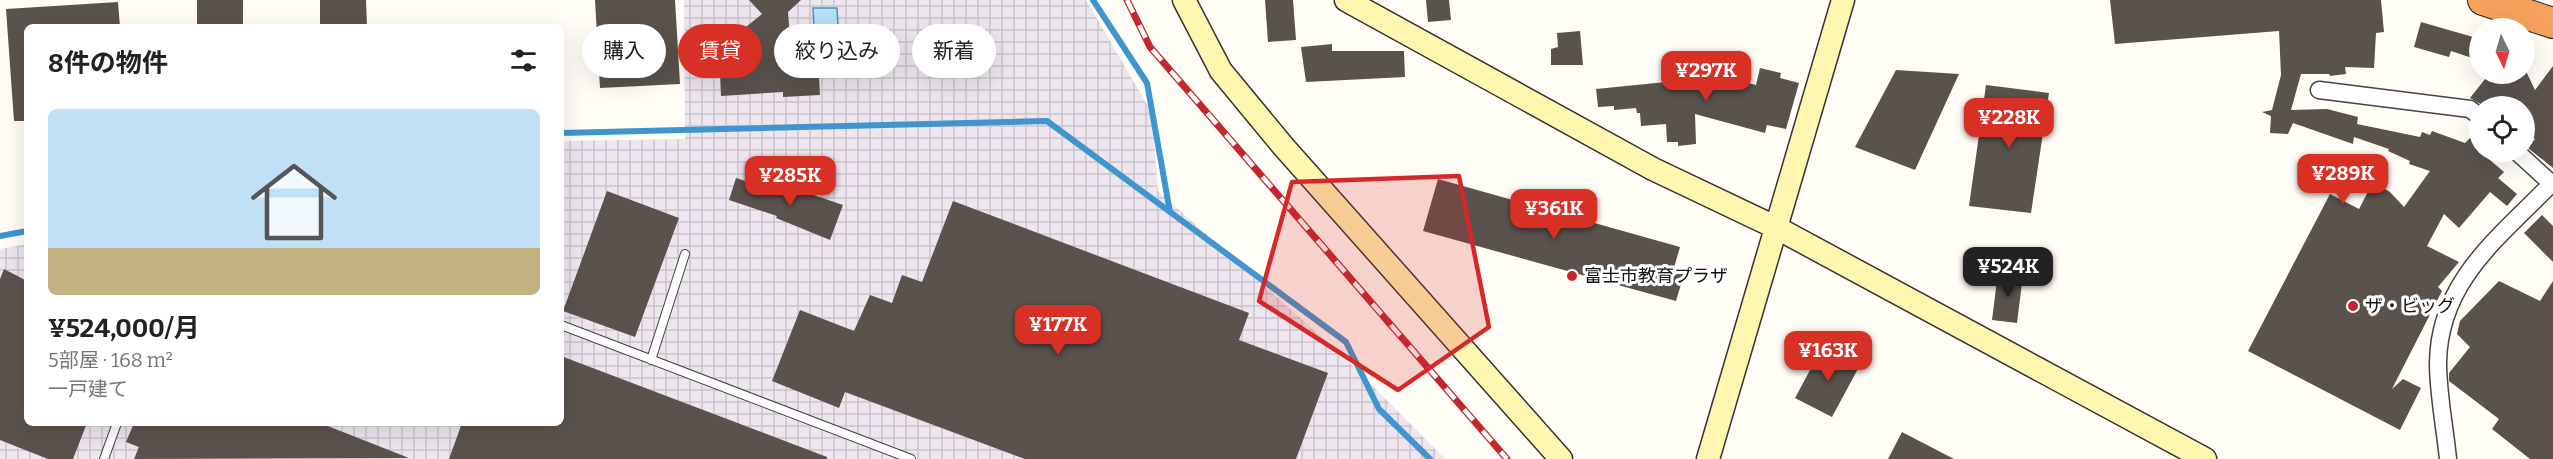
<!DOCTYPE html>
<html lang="ja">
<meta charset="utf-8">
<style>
body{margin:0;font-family:Bitter,"Noto Sans JP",serif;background:#f2f2f2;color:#222;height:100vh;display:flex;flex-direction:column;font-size:22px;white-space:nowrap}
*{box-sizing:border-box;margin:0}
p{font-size:20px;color:#767676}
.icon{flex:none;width:33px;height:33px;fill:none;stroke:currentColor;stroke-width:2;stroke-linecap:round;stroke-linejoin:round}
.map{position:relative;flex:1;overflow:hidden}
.details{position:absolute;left:24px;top:24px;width:540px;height:402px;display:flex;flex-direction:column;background:#fff;border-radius:9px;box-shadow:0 6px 24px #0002}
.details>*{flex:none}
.guide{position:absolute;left:582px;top:24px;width:570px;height:54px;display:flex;gap:12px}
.needle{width:39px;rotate:175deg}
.fabs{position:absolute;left:2469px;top:18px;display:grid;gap:12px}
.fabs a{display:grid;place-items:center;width:66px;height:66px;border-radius:50%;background:#fff;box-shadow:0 6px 24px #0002;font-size:30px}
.price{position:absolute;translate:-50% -51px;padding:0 14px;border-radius:12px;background:#d93025;color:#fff;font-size:20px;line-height:39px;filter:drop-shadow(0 2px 3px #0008)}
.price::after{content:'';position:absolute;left:50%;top:36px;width:18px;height:14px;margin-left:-9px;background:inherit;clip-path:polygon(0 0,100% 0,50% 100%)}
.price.current{background:#222;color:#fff}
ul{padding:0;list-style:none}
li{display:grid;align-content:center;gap:12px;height:318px;padding:0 24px}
li span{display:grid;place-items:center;height:186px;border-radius:9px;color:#555}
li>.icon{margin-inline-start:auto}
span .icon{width:108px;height:108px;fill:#fffc;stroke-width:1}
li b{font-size:26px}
h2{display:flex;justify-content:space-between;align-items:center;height:72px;padding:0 24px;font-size:26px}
.tag{padding:0 21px;border-radius:27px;background:#fff;box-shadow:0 6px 24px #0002;font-size:21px;line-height:54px}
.tag.current{background:#d93025;color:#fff}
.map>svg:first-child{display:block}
.industrial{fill:url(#industrial-grid)}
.water{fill:url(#water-ripples);stroke:#3f96cf;stroke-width:1.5}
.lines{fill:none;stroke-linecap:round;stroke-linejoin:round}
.stream{stroke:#3f96cf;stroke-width:6}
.building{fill:#5a524d}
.lane-casing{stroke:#444;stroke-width:10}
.street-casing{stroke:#444;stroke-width:19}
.secondary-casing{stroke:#333;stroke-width:25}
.highway-casing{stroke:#222;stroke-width:32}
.lane{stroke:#fff;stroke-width:8}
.street{stroke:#fff;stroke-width:16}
.secondary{stroke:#fff6b0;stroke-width:22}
.highway{stroke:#f5a25d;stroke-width:30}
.rail-casing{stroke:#c4262e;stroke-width:7}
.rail{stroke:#fff;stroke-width:4.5;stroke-dasharray:14;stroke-linecap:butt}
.marked{fill:#d62828;fill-opacity:0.2;stroke:#d62828;stroke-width:4.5;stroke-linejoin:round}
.poi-dot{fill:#c4262e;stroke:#fff;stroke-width:2}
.labels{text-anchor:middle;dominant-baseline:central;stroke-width:6;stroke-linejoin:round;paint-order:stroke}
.poi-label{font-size:18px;fill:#111;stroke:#fff;text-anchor:start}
</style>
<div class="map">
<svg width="2553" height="459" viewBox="0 0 2553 459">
<defs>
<pattern id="industrial-grid" width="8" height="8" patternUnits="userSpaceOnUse" patternTransform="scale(1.5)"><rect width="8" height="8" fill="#eee6ef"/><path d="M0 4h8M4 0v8" fill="none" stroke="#cbc4cc"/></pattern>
<pattern id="water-ripples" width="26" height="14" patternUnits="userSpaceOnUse" patternTransform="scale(1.5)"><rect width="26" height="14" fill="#b9e0f7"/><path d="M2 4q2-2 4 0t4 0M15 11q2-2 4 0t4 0" fill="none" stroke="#9ebfd3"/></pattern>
</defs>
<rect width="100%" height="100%" fill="#fffdf5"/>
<path class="industrial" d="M 684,0 L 1086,0 L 1152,113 L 1158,191 L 1345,358 L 1445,459 L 0,459 L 0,249 L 27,244 L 27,423 L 561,423 L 561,141 L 685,139 Z"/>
<path class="water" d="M 813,8 L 837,8 L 840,60 L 814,61 L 813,40 L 819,38 L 819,29 L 814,29 Z"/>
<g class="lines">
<path class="stream" d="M 1093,0 L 1147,83 L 1170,212
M 561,133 L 1047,121 L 1346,342 L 1379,409 L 1430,459
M 0,236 L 27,231"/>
</g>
<path class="building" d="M 197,0 L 243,0 L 243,25 L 197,26 Z
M 320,0 L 366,0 L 367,27 L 320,27 Z
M 595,0 L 675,0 L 680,84 L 600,88 Z
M 749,0 L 801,0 L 788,12 L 793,77 L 819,76 L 820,95 L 783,97 L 783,92 L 721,96 L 719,51 L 742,49 L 741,31 L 762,14 Z
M 1265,0 L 1293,0 L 1296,40 L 1268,42 Z
M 1426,0 L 1449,0 L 1451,20 L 1428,22 Z
M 2110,0 L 2381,0 L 2384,32 L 2376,33 L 2374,68 L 2345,67 L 2346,74 L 2330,76 L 2329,74 L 2301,74 L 2291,110 L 2327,109 L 2358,117 L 2357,124 L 2420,137 L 2422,132 L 2430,135 L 2432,131 L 2465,143 L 2470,138 L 2480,146 L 2480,152 L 2486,152 L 2484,155 L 2504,172 L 2498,178 L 2517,194 L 2507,206 L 2490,192 L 2459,228 L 2444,214 L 2427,246 L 2459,262 L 2438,287 L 2442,291 L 2392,389 L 2403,379 L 2421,388 L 2400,430 L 2248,351 L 2330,194 L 2359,209 L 2373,182 L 2390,192 L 2404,207 L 2430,171 L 2409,164 L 2410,161 L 2388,151 L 2389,149 L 2354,137 L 2353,144 L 2293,123 L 2288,134 L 2270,133 L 2271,116 L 2262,112 L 2272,110 L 2281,75 L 2279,31 L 2115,44 Z
M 118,2 L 120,27 L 27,27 L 27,121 L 14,121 L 6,9 Z
M 2421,22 L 2480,39 L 2475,59 L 2451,51 L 2449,57 L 2414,47 Z
M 1580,31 L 1583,65 L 1551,65 L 1551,49 L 1558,47 L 1557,33 Z
M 1332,44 L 1332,51 L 1404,51 L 1405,77 L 1306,82 L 1301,47 Z
M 2553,66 L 2553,168 L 2528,148 L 2535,139 L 2524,130 L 2524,106 L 2484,106 L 2470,98 L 2489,74 L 2524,74 L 2524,67 L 2535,90 Z
M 1760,68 L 1781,73 L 1780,78 L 1799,83 L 1786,129 L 1767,125 L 1765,133 L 1695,114 L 1696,144 L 1678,146 L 1678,142 L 1667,142 L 1666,124 L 1641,126 L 1640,113 L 1637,113 L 1636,108 L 1614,110 L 1614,106 L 1598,107 L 1596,89 L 1666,82 L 1665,73 L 1702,71 L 1756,85 Z
M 1896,70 L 1959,74 L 1915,170 L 1855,147 Z
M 1986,85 L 2049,93 L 2031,213 L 1969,206 Z
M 736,178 L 784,194 L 787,186 L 843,205 L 830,240 L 776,218 L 777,216 L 729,200 Z
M 1438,179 L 1680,247 L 1673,271 L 1684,274 L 1676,301 L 1423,231 Z
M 607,191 L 679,218 L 635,337 L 563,311 Z
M 953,201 L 1249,313 L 1239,340 L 1328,373 L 1296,459 L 1025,459 L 845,392 L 839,408 L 772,381 L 800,310 L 854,331 L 870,295 L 892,303 L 902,275 L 922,282 Z
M 2542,215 L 2553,226 L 2553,262 L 2524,233 Z
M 4,269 L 27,281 L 27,423 L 87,423 L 73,459 L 48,459 L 0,440 L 0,279 Z
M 1998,272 L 2023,275 L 2017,323 L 1992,320 Z
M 2499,281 L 2540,301 L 2553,281 L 2553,459 L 2530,459 L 2492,429 L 2499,419 L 2449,381 L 2449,373 L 2470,347 L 2457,334 L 2460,321 Z
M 1823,346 L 1860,365 L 1832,417 L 1795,398 Z
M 561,356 L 827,457 L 827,459 L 449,459 L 462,423 L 561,423 Z
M 134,423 L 320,423 L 409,458 L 134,459 L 139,447 L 126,442 Z
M 1902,432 L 1954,459 L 1888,459 Z"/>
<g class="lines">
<g class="lane-casing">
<path id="lane" d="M 561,325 L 911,459
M 651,360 L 685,254
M 104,459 L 117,423"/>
</g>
<g class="street-casing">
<path id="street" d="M 2319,90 L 2470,109 L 2480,117
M 2517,152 L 2552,184
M 2448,459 C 2445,428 2438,394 2438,363 C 2439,280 2501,236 2553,182"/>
</g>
<g class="secondary-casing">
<path id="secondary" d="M 1184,0 L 1221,71 L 1283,146 L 1561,459
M 1346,0 L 1653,169 L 1777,228 L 2205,459
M 1708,459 L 1843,0"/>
</g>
<g class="highway-casing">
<path id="highway" d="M 2483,0 L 2553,23"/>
</g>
<use href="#lane" class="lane"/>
<use href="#street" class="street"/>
<use href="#secondary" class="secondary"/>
<use href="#highway" class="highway"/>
<g class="rail-casing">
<path id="rail" d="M 1127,0 L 1150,47 L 1507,459"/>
</g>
<use href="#rail" class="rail"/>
</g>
<path class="marked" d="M 1459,176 L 1489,327 L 1398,390 L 1259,301 L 1292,182 Z"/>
<g class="poi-dot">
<circle cx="1572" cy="276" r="6"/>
<circle cx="2353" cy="306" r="6"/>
</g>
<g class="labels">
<g class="poi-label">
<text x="1584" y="276">富士市教育プラザ</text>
<text x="2365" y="306">ザ・ビッグ</text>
</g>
</g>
</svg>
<div class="fabs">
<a><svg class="needle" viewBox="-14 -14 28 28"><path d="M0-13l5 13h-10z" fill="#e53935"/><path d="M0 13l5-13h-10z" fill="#767676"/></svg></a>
<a><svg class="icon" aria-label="locate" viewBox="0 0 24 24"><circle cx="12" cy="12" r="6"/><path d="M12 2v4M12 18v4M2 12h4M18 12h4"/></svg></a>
</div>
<b class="price" style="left:1706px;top:102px">¥297K</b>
<b class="price" style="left:2009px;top:149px">¥228K</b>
<b class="price" style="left:2343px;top:205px">¥289K</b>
<b class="price" style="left:790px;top:207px">¥285K</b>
<b class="price" style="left:1554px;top:240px">¥361K</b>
<b class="price current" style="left:2008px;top:298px">¥524K</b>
<b class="price" style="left:1058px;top:356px">¥177K</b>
<b class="price" style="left:1828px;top:382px">¥163K</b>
<div class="guide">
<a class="tag">購入</a>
<a class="tag current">賃貸</a>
<a class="tag">絞り込み</a>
<a class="tag">新着</a>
</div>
<section class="details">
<h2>8件の物件<svg class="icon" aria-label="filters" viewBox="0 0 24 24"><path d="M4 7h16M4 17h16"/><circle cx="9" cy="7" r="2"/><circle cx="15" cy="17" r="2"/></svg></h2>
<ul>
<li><span style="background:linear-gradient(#bfe0f5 75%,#c2b280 0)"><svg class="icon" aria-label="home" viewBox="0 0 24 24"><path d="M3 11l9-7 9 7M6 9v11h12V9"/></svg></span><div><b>¥524,000/月</b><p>5部屋 · 168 m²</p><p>一戸建て</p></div></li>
</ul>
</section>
</div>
